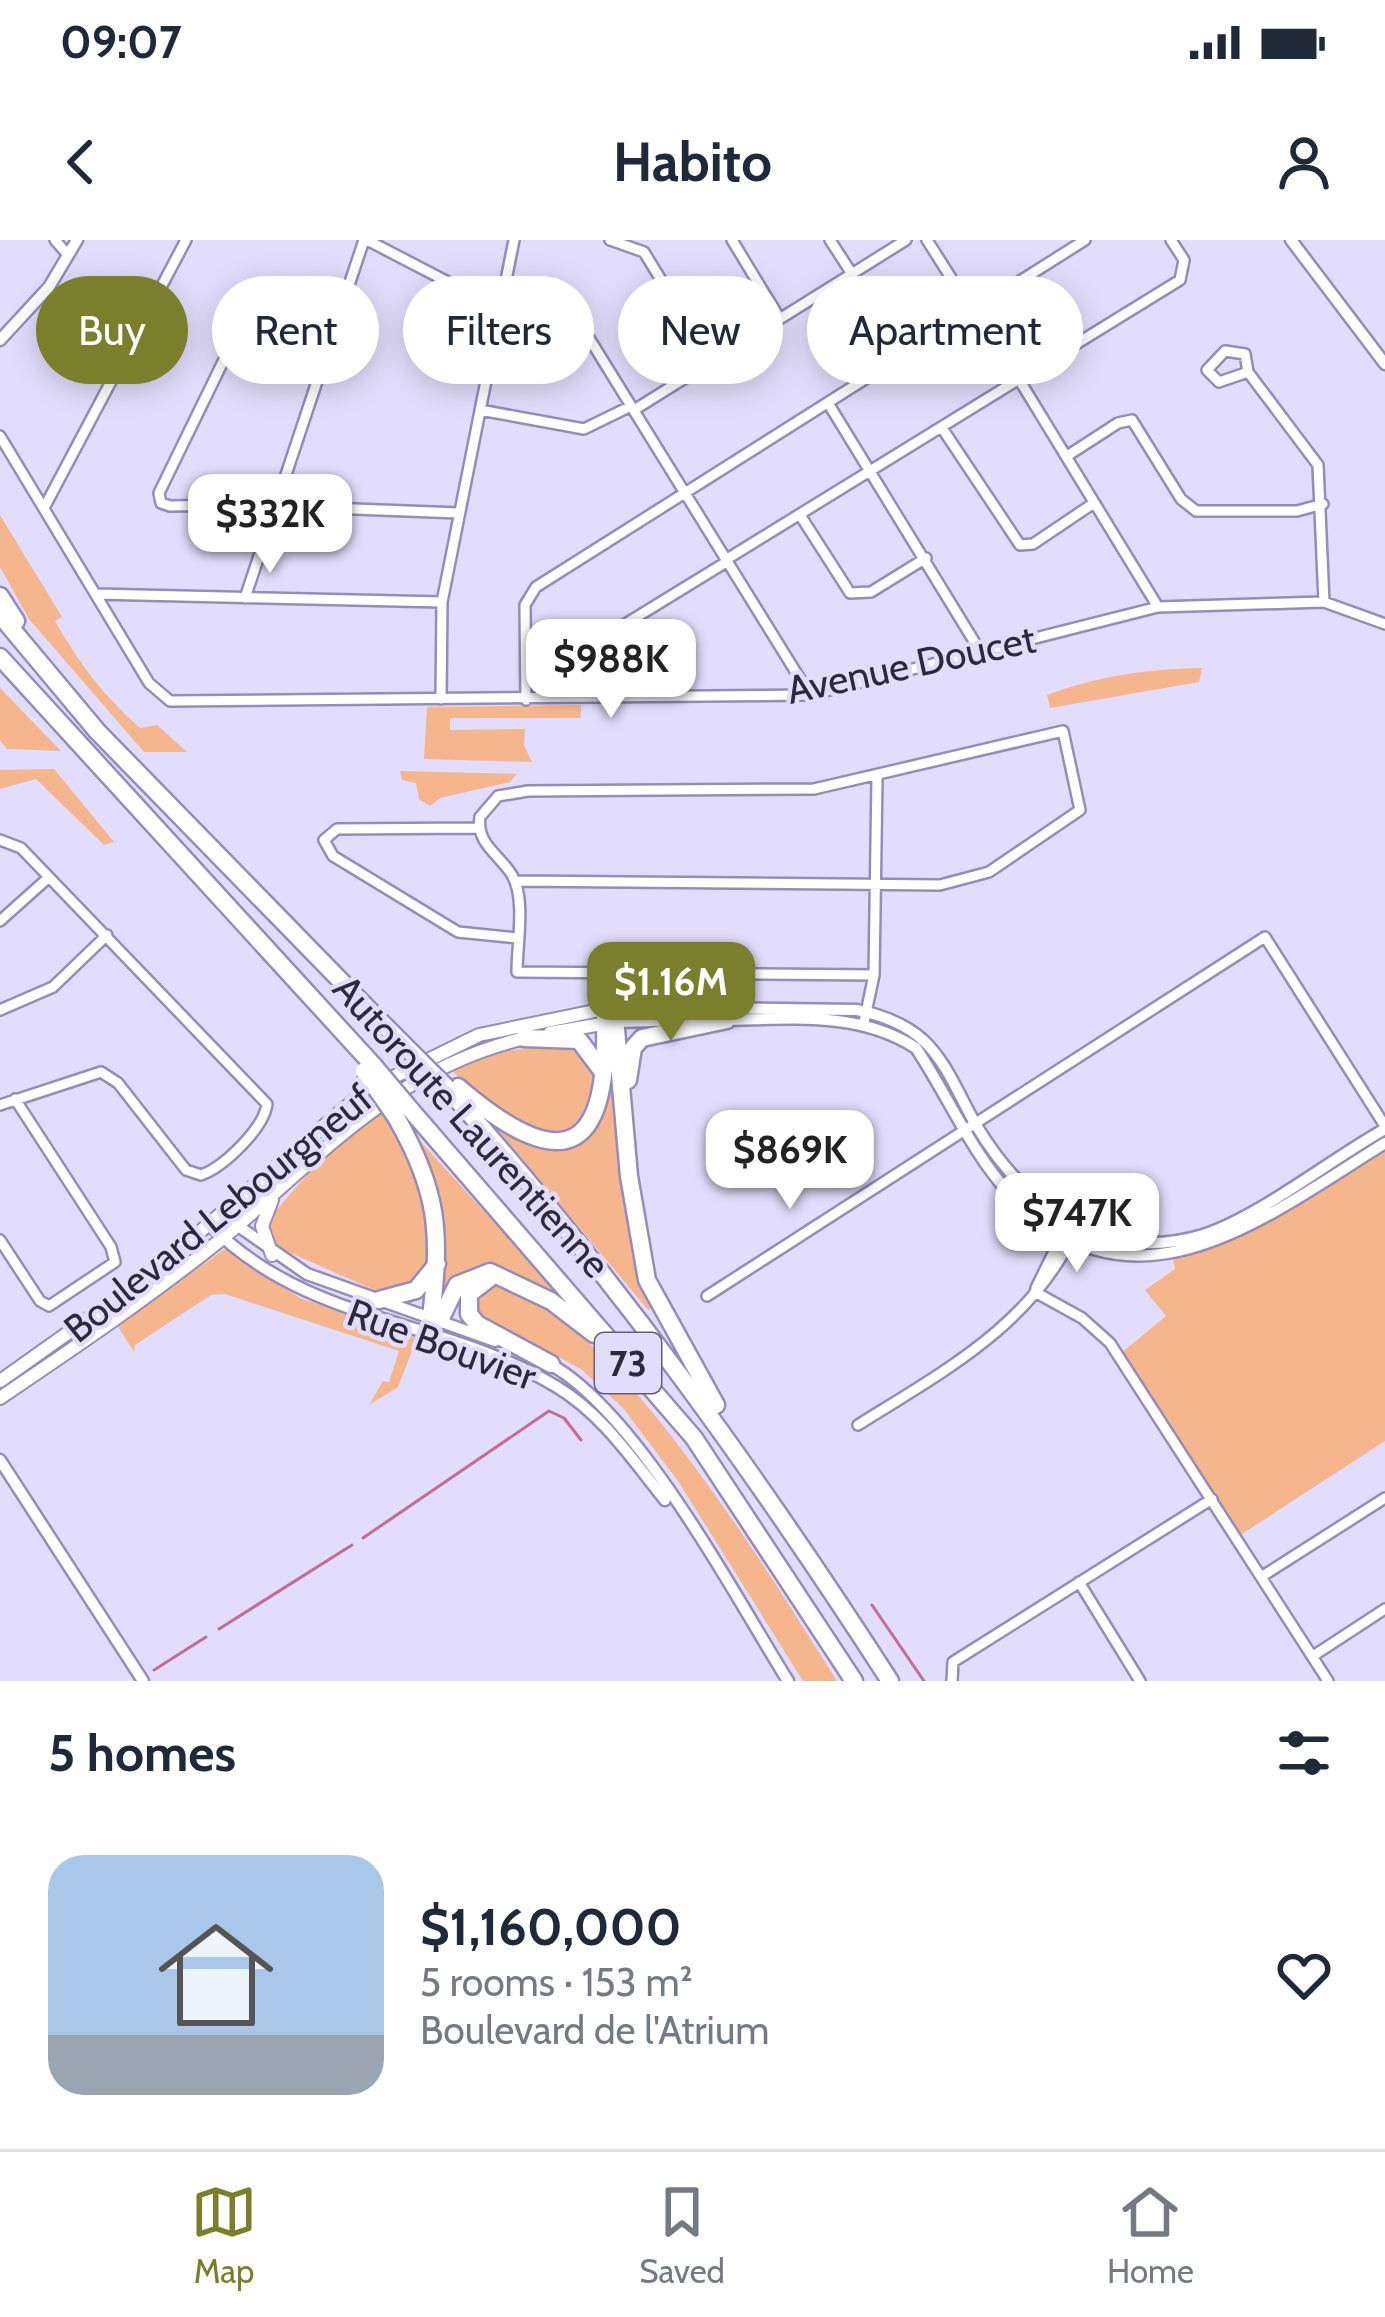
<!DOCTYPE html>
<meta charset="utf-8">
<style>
body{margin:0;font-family:Cabin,sans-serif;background:#f2f2f3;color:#1f2937;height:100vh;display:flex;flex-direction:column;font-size:45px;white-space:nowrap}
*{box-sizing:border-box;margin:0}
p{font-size:39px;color:#747a83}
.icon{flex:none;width:66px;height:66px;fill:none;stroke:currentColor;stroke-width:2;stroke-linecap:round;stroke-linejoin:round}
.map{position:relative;height:1441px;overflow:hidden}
.panel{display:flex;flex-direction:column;background:#fff;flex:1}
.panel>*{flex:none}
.guide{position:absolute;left:36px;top:36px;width:1314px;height:108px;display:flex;gap:24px}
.price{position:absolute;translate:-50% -102px;padding:0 27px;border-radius:24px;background:#fff;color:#222;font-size:39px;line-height:78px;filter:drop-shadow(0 3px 6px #0008)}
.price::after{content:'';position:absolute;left:50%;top:72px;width:36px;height:27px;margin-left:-18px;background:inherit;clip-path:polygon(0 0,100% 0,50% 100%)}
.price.on{background:#797f2a;color:#fff}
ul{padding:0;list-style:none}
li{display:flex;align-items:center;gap:36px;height:300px;padding:0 48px}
li span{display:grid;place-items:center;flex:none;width:336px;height:240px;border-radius:36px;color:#555}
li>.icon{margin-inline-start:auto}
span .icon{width:144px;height:144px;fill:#fffc;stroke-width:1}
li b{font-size:51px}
h2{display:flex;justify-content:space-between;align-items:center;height:144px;padding:0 48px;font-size:51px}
.pill{padding:0 42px;border-radius:54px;background:#fff;box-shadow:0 6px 30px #0003;font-size:42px;line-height:108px}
.pill.on{background:#797f2a;color:#fff}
.status{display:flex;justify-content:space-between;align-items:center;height:84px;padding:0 60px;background:#fff;direction:ltr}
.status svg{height:33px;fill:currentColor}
header{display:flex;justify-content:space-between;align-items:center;height:156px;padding:0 48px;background:#fff;font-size:54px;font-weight:700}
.tab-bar{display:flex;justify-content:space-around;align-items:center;height:168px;border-top:3px solid #e0e1e3;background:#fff;font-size:33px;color:#747a83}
.tab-bar a{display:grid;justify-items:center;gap:6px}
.tab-bar .on{color:#797f2a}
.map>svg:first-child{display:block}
.green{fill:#f5b58d}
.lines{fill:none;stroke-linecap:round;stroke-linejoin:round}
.stream{stroke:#c56c93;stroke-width:3}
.minor-casing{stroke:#948cba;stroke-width:14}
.tertiary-casing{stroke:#948cba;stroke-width:15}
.secondary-casing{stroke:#948cba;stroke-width:16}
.motorway-casing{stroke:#948cba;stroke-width:21}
.minor{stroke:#fff;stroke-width:9}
.tertiary{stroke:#fff;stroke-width:10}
.secondary{stroke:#fff;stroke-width:12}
.motorway{stroke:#fff;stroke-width:16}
.motorway-bridge-casing{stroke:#948cba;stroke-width:21;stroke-linecap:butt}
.motorway-bridge{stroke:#fff;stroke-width:16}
.labels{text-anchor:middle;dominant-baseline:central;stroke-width:9;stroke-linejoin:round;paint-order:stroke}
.shield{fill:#e2ddfc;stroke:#635f76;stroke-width:3}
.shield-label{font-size:36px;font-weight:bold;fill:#2d293c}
.street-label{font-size:39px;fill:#2d293c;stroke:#e2ddfc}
</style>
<div class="status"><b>09:07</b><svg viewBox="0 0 49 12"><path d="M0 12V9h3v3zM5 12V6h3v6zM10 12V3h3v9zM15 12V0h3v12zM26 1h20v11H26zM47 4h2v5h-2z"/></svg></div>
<header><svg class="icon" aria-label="back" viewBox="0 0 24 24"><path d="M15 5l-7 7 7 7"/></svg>Habito<svg class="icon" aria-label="person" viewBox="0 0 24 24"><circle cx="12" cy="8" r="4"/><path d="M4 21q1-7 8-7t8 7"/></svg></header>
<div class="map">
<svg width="1385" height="1441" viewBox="0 0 1385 1441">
<rect width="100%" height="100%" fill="#e2ddfc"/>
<path class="green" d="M 0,275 L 62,377 L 55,381 C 79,424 104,456 140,488 L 157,485 L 187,512 L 144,512 L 29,379 L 0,327 Z
M 1202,428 L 1199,442 L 1050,468 L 1047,455 C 1098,436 1148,429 1202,428 Z
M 0,448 L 61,511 L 7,509 L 0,500 Z
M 581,465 L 581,478 L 450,478 L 450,490 L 525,489 L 524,505 L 532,522 L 424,519 L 427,467 Z
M 54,529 L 114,602 L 104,605 L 36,539 L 0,549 L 0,530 Z
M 400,531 L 517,534 L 510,542 L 440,558 L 430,566 L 419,559 L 416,543 L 402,540 Z
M 575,803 L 598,838 L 581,884 L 559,896 L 510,885 L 450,829 L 495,812 Z
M 610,832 L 615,832 L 629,995 L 653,1067 L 648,1070 L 499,891 L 502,887 L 538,905 L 599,878 L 609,855 Z
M 383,866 C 411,915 452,987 417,1043 L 379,1052 L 275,1006 L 268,980 L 323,916 Z
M 420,901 L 566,1061 L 565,1064 C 515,1031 496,1012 444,1047 L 445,978 Z
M 1385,903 L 1385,1201 L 1236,1298 L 1119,1115 L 1166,1076 L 1145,1050 L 1175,1029 L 1172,1015 L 1201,1009 Z
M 225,1009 L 300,1058 L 417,1098 L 398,1147 L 369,1165 L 383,1141 L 389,1142 L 399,1111 L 225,1054 L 211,1055 L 135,1105 L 134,1112 L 117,1085 Z
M 492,1045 C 604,1058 778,1348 837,1441 L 803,1441 L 678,1241 L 623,1168 L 581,1129 L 475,1073 L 475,1060 Z"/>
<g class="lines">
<path class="stream" d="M 363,1298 L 549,1171 L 564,1178 L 581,1200
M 872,1365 L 924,1441
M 219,1389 L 352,1305
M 154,1430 L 206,1397"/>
<g class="minor-casing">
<path id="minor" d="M 55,0 L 68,15
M 367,0 L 500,69 L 559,79 L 589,98 L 810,455
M 610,0 L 644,12 L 711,122
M 732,0 L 780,79
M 830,0 L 852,34
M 927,0 L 972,71
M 1248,132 L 1219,142 L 1207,130 L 1225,111 L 1245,114 L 1248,132 L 1318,225 L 1324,362
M 1020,141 L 1158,367
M 828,163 L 980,411
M 480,170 L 584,189 L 631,166
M 634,170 L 906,0
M 942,188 L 1020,305 L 1033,304 L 1094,263
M 0,196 L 149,443 L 170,461 L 810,455 L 1158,367 L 1324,362 L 1385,384
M 1067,216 L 1118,183 L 1132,180 L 1181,259 L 1196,271 L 1297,271 L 1323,264
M 277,264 L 170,266 L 161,263 L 159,253 L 257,52 L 274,49 L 336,87
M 276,266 L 459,273
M 44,268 L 186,0
M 800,275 L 850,353 L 871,352 L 926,318
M 727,319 L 1180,40 L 1184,20 L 1171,0
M 96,354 L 442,362
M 245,358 L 364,0
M 441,459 L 442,362 L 514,0
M 607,459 L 609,394 L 728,321
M 526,460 L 525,365 L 536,347 L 1085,0
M 478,588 L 337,589 L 324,600 L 333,616 L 458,692 L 517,698
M 0,600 L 21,608 L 267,864 C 264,888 224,927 201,935 L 186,930 L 118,843 L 101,832 L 0,865
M 515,641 L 940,645 L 989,632 L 1080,570 L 1063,491 L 814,549 L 528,551 L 498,556 L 480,577 C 476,604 499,614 512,635 C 526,659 517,703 517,732 L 874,735
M 0,681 L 48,638
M 0,770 L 53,747 L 107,695
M 864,782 L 874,735 L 877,538
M 0,1000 L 40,1061 L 49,1066 L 115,1022 L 111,1007 L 15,859
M 1036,1048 L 1068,983
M 1035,1052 L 1082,1078 L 1110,1103 L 1328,1441
M 707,1056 L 1265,697 L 1385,886
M 858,1185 C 944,1131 1034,1084 1077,987
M 1261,1337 L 1385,1258
M 1079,1342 L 1140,1441
M 1313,1416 L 1385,1369
M 952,1441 L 953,1422 L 1212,1259"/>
</g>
<g class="tertiary-casing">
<path id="tertiary" d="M 1291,0 L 1385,124
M 0,100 L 49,47 L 77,0
M 614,767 L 857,770 C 882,775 904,783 923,800 C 947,822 960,858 976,885 C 1025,967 1104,1025 1203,995 C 1259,977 1331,919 1385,889
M 726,780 C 792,779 859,771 916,808 C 948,856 971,912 1010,954 C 1134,1086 1268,975 1385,903
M 615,782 L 696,780
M 221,974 L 307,1034 L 495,1101
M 209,984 C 309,1086 443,1077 557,1147 C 602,1174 632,1219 665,1260
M 546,1122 C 635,1167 733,1353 788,1441
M 0,1220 L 143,1441"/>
</g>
<g class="secondary-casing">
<path id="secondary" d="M 550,793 L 613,782
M 272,960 L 262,986 L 272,1015
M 0,1141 L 148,1036 L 365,851 L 479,795 L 614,767
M 0,1158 C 74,1108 148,1058 218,1002 C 320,918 394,827 530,797"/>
</g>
<g class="motorway-casing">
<path id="motorway" d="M 0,356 L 16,381
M 0,375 L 97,491 L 379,780
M 0,417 L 373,825
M 614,767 L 629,936 L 647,1040 L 716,1165
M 524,798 L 579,800 L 602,831
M 628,840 L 633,808 L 642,798 L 727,780
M 458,847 C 561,935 609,918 605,779
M 447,848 C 613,1034 755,1232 890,1441
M 410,869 L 694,1198 L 854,1441
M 396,877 C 439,952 441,993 431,1077
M 490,1038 L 469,1054 L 469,1074 L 477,1084 L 551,1124
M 379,1060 L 416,1050 L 437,1024
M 440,1080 L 457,1045 L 490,1032 L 551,1061 L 594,1094"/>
</g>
<use href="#minor" class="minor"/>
<use href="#tertiary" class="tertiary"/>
<use href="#secondary" class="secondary"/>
<use href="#motorway" class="motorway"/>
<g class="motorway-bridge-casing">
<path id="motorway-bridge" d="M 379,780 L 447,848
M 373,825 L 410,869
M 364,831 L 396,877"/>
</g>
<use href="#motorway-bridge" class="motorway-bridge"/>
</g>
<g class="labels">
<rect class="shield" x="595" y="1093" width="66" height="60" rx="9"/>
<g class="shield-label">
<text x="628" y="1123">73</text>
</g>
<g class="street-label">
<text transform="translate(911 424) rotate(-12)">Avenue Doucet</text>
<text transform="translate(472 886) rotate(48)">Autoroute Laurentienne</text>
<text transform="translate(218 973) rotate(-39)">Boulevard Lebourgneuf</text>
<text transform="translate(442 1104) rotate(20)">Rue Bouvier</text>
</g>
</g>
</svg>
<b class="price" style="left:270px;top:336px">$332K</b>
<b class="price" style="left:611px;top:481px">$988K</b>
<b class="price on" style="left:671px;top:804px">$1.16M</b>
<b class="price" style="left:790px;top:972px">$869K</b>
<b class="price" style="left:1077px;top:1035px">$747K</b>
<div class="guide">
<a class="pill on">Buy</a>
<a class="pill">Rent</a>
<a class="pill">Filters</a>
<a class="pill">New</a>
<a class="pill">Apartment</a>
</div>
</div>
<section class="panel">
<h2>5 homes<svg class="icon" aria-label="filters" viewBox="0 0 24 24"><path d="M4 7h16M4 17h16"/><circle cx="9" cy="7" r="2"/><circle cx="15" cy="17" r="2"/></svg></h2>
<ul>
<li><span style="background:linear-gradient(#a9c7e8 75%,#9aa5b1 0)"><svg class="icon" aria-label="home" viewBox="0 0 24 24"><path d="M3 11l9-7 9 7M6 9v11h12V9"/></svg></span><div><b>$1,160,000</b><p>5 rooms · 153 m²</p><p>Boulevard de l'Atrium</p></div><svg class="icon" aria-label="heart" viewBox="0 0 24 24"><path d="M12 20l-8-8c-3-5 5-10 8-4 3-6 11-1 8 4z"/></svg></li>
</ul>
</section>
<nav class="tab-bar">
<a class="on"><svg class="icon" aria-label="map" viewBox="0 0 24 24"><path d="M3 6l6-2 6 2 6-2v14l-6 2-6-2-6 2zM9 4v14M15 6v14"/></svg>Map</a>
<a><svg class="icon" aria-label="saved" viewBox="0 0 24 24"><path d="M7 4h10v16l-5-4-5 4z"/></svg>Saved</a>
<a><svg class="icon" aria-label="home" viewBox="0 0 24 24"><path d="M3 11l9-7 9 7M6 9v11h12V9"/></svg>Home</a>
</nav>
